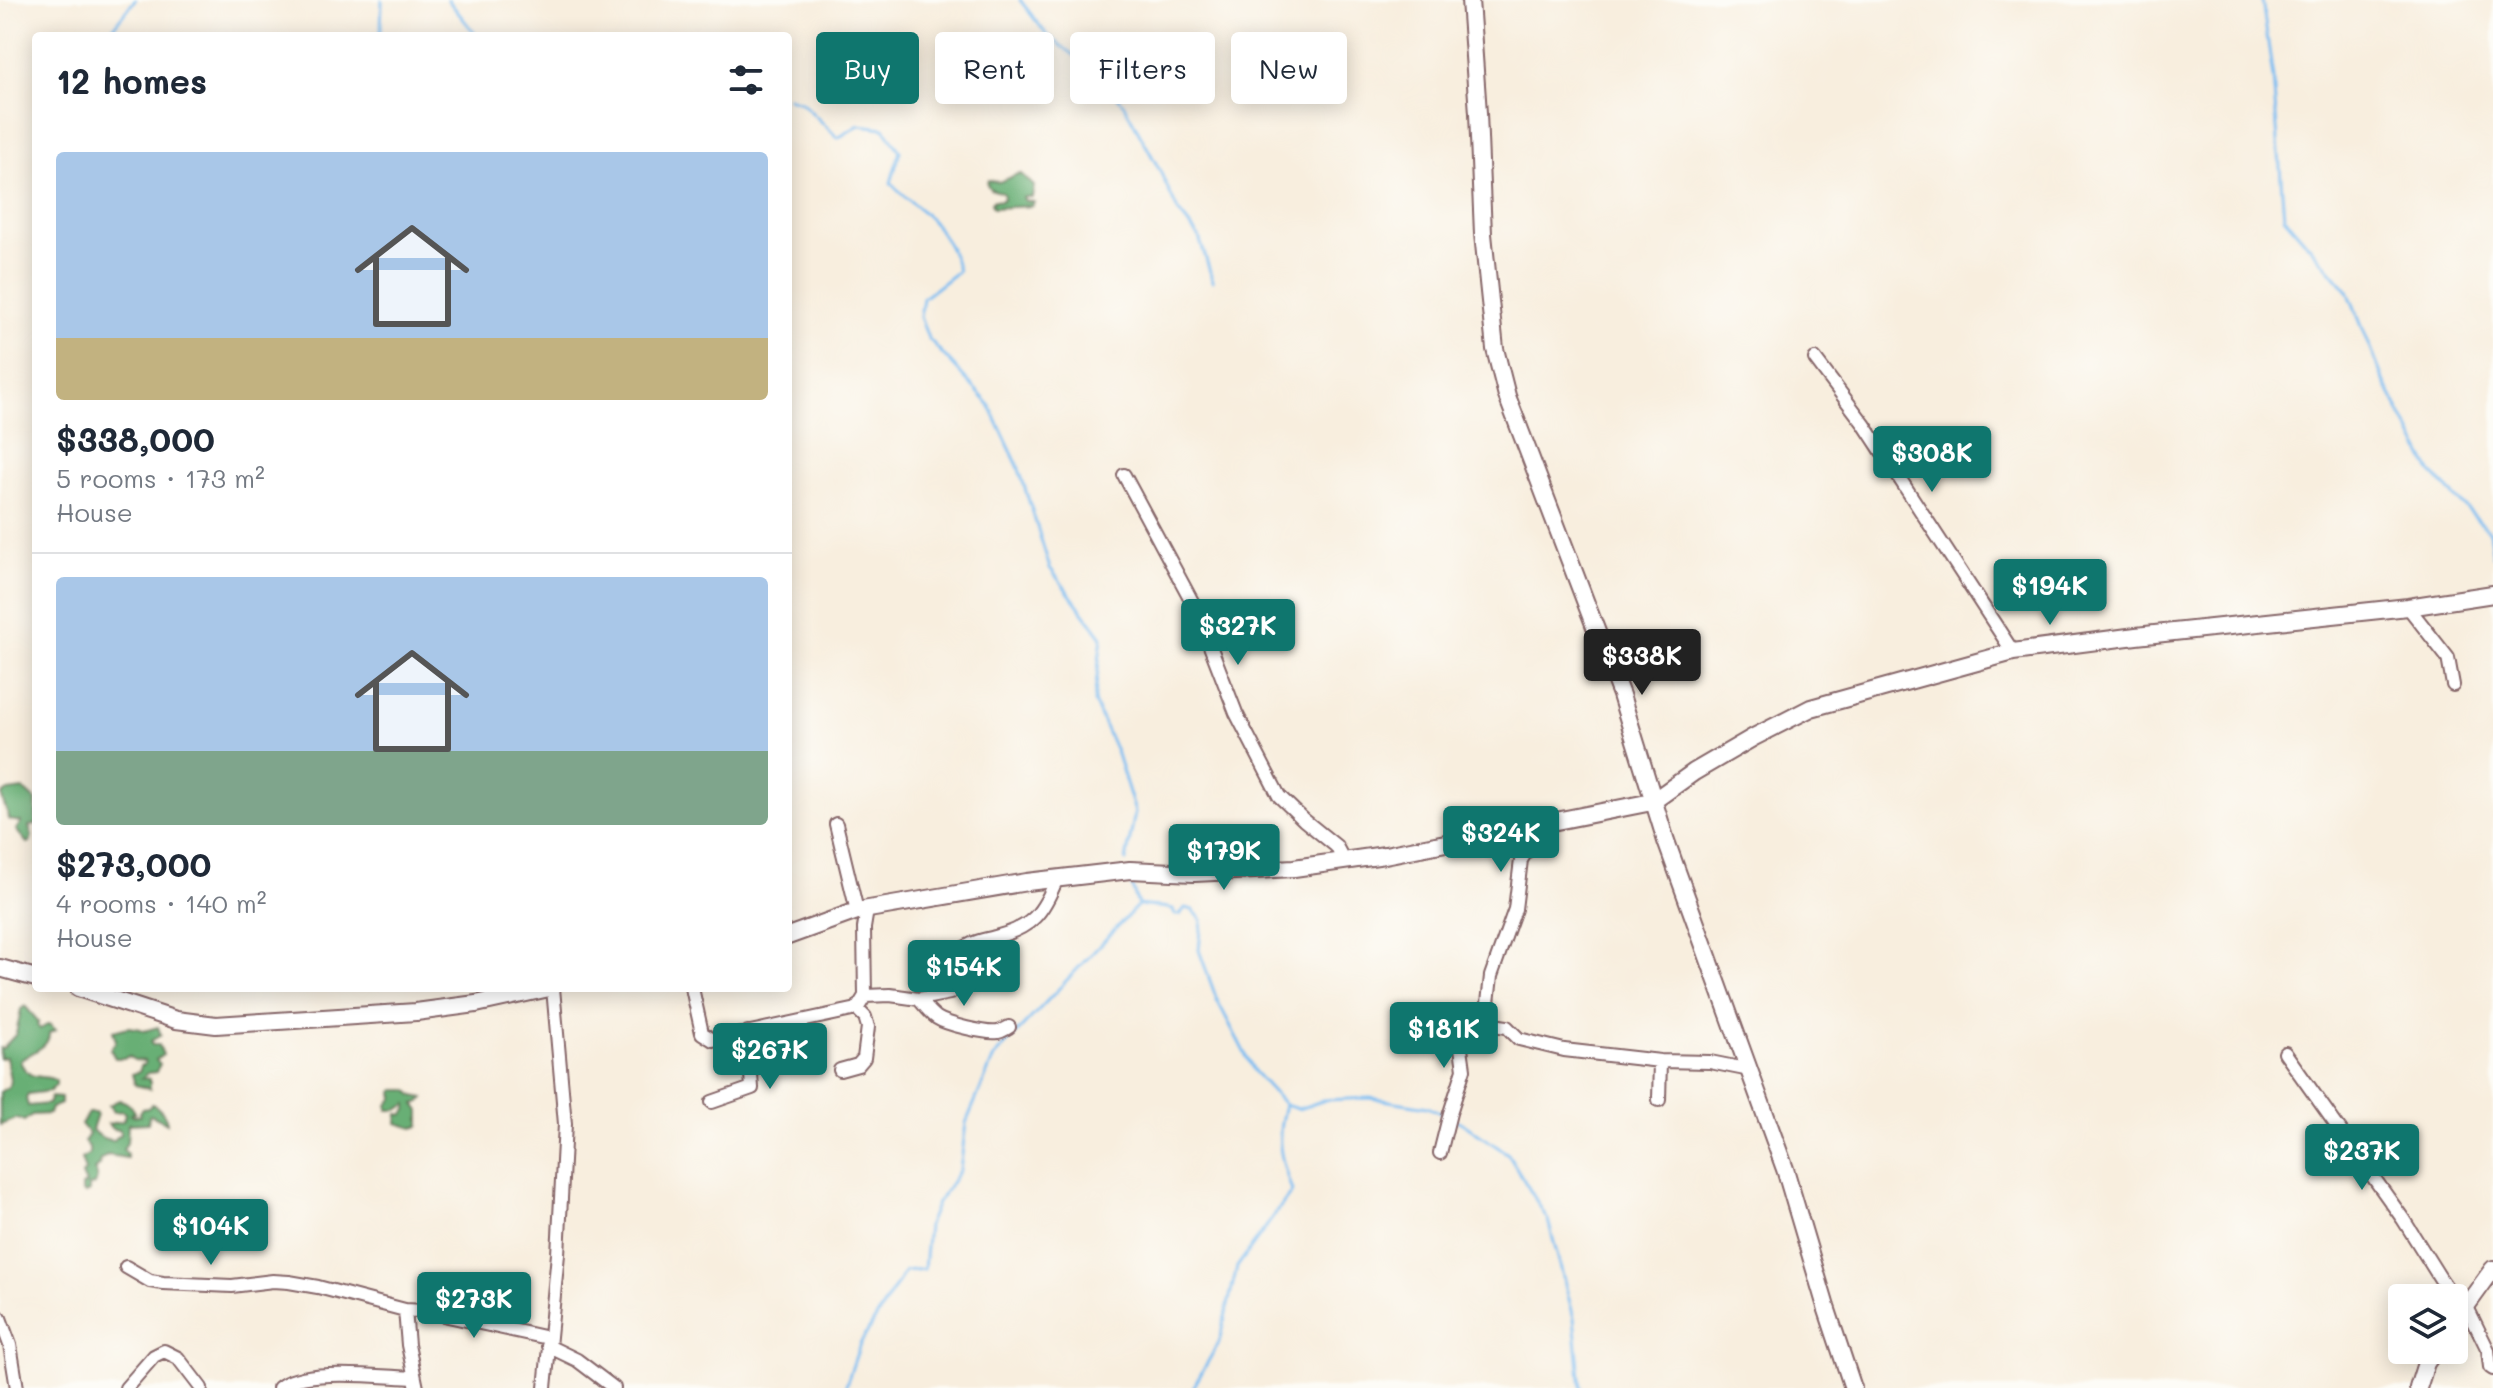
<!DOCTYPE html>
<meta charset="utf-8">
<style>
body{margin:0;font-family:Mali,sans-serif;background:#f6f6f7;color:#1f2937;height:100vh;display:flex;flex-direction:column;font-size:30px;white-space:nowrap}
*{box-sizing:border-box;margin:0}
p{font-size:26px;color:#747a83}
.icon{flex:none;width:44px;height:44px;fill:none;stroke:currentColor;stroke-width:2;stroke-linecap:round;stroke-linejoin:round}
.map{position:relative;flex:1;overflow:hidden}
.details{position:absolute;left:32px;top:32px;width:760px;height:960px;display:flex;flex-direction:column;background:#fff;border-radius:8px;box-shadow:0 4px 20px #0003}
.details>*{flex:none}
.banner{position:absolute;left:816px;top:32px;width:760px;height:72px;display:flex;gap:16px}
.fabs{position:absolute;left:2388px;top:1284px;display:grid;gap:16px}
.fabs a{display:grid;place-items:center;width:80px;height:80px;border-radius:8px;background:#fff;box-shadow:0 4px 20px #0003;font-size:40px}
.price{position:absolute;translate:-50% -68px;padding:0 18px;border-radius:8px;background:#0f766e;color:#fff;font-size:26px;line-height:52px;filter:drop-shadow(0 2px 4px #0008)}
.price::after{content:'';position:absolute;left:50%;top:48px;width:24px;height:18px;margin-left:-12px;background:inherit;clip-path:polygon(0 0,100% 0,50% 100%)}
.price.active{background:#222;color:#fff}
ul{padding:0;list-style:none}
li{display:grid;align-content:center;gap:16px;height:424px;padding:0 24px}
li+li{border-top:2px solid #e0e1e3}
li span{display:grid;place-items:center;height:248px;border-radius:8px;color:#555}
li>.icon{margin-inline-start:auto}
span .icon{width:144px;height:144px;fill:#fffc;stroke-width:1}
li b{font-size:34px}
h2{display:flex;justify-content:space-between;align-items:center;height:96px;padding:0 24px;font-size:34px}
.pill{padding:0 28px;border-radius:8px;background:#fff;box-shadow:0 4px 20px #0003;font-size:28px;line-height:72px}
.pill.active{background:#0f766e;color:#fff}
.map>svg:first-child{display:block}
.forest{fill:#67af75;stroke:#586750;stroke-width:2}
.lines{fill:none;stroke-linecap:round;stroke-linejoin:round}
.stream{stroke:#7dbdf1;stroke-width:3}
.street-casing{stroke:#87676a;stroke-width:16}
.secondary-casing{stroke:#87676a;stroke-width:20}
.street{stroke:#fff;stroke-width:12}
.secondary{stroke:#fff;stroke-width:16}
</style>
<div class="map">
<svg width="2493" height="1388" viewBox="0 0 2493 1388">
<rect width="100%" height="100%" fill="#fdfcf7"/>
<filter id="ink" filterUnits="userSpaceOnUse"><feTurbulence type="fractalNoise" baseFrequency=".0125" numOctaves="2"/><feDisplacementMap in="SourceGraphic" scale="16" xChannelSelector="R" yChannelSelector="G"/><feConvolveMatrix kernelMatrix="1 2 1 2 8 2 1 2 1" color-interpolation-filters="sRGB"/></filter>
<filter id="wash" filterUnits="userSpaceOnUse"><feTurbulence type="fractalNoise" baseFrequency=".006" numOctaves="4" result="noise"/><feDisplacementMap in="SourceGraphic" scale="32" xChannelSelector="R" yChannelSelector="G"/><feGaussianBlur stdDeviation="1.8" result="paint"/><feColorMatrix in="noise" values="0 0 0 0 0 0 0 0 0 0 0 0 0 0 0 0 0 1.4 0 .05"/><feComposite in="paint" operator="in"/></filter>
<g filter="url(#wash)">
<rect width="100%" height="100%" fill="#f8eede"/>
<path class="forest" d="M 1020,173 L 1034,186 L 1032,197 L 1023,197 L 1025,201 L 1034,202 L 1032,206 L 993,208 L 991,203 L 994,200 L 1001,201 L 1004,198 L 1003,193 L 990,189 L 987,184 L 988,180 L 999,182 Z
M 23,789 L 36,801 L 36,825 L 29,826 L 32,836 L 30,842 L 27,843 L 16,830 L 21,822 L 9,820 C 9,810 2,806 2,795 L 8,791 Z
M 25,1006 L 39,1022 L 37,1025 L 40,1029 L 49,1024 L 56,1030 L 49,1033 C 50,1048 30,1052 20,1061 C 30,1085 44,1072 56,1081 L 56,1085 L 50,1091 L 28,1094 L 26,1098 L 28,1106 L 48,1104 L 51,1097 L 61,1098 L 61,1104 L 51,1108 L 49,1114 L 32,1115 L 24,1121 L 18,1118 L 0,1125 L 0,1092 L 9,1086 L 10,1080 L 6,1057 L 0,1058 L 0,1048 L 3,1048 L 16,1034 L 21,1009 Z
M 128,1027 L 141,1029 L 144,1031 L 158,1027 L 161,1035 L 151,1041 L 152,1045 L 159,1045 L 163,1055 L 156,1060 L 160,1064 L 156,1072 L 148,1073 L 142,1078 L 150,1079 L 150,1089 L 135,1085 L 132,1074 L 140,1071 L 140,1066 L 145,1064 L 144,1061 L 134,1060 L 129,1056 L 125,1058 L 115,1058 L 110,1049 L 116,1041 L 113,1031 Z
M 395,1090 L 408,1090 L 414,1096 L 424,1098 L 421,1102 L 415,1104 L 420,1111 L 420,1126 L 413,1128 L 397,1123 L 398,1114 L 403,1115 L 407,1110 L 407,1104 L 398,1110 L 388,1110 L 388,1105 L 394,1098 L 393,1092 Z
M 119,1100 C 127,1101 131,1106 135,1113 L 131,1114 L 133,1116 L 140,1116 L 139,1112 L 142,1109 L 148,1108 L 152,1104 C 159,1107 166,1115 167,1123 L 151,1115 L 149,1116 L 148,1123 L 128,1124 L 127,1143 L 123,1149 L 127,1154 L 127,1158 L 108,1155 L 100,1160 L 99,1165 L 94,1170 C 98,1176 98,1179 94,1185 L 89,1186 L 89,1192 L 85,1194 L 82,1192 L 82,1186 L 86,1184 L 82,1175 L 85,1171 L 81,1159 L 89,1154 L 89,1148 L 84,1142 L 89,1134 L 81,1124 L 88,1113 L 95,1113 L 97,1115 L 92,1130 L 103,1138 L 113,1141 L 120,1134 L 120,1130 L 112,1129 L 108,1124 L 123,1121 L 125,1114 L 123,1111 L 114,1112 L 109,1105 Z"/>
<g class="lines">
<path class="stream" d="M 448,0 L 477,36
M 1020,0 L 1047,35 L 1087,65 L 1123,103 L 1159,169 L 1178,211 L 1199,237 L 1213,281
M 2262,0 L 2273,78 L 2284,217 L 2348,291 L 2382,377 L 2431,472 L 2489,532 L 2493,556
M 109,36 L 110,31 L 135,0
M 378,36 L 381,30 L 382,0
M 788,98 L 801,102 L 838,138 L 859,125 L 884,128 L 900,151 L 891,183 C 902,196 913,203 925,214 C 940,227 954,252 958,271 L 923,298 L 920,317 L 928,338 L 989,404 L 1018,466 L 1050,568 L 1102,637 L 1094,702 L 1116,751 L 1135,812 L 1126,861
M 1132,887 L 1138,905 C 1149,907 1161,906 1173,909 L 1175,915 L 1180,915 L 1185,908 L 1193,910 L 1202,920 L 1199,950 L 1217,1000 L 1254,1071 L 1285,1105 L 1298,1109 L 1325,1100 L 1370,1098 L 1428,1107 L 1445,1115
M 1452,1118 L 1462,1123 L 1508,1154 L 1548,1220 L 1574,1318 L 1581,1388
M 845,1388 L 860,1344 L 905,1271 L 924,1269 L 928,1225 L 937,1203 L 960,1170 L 966,1123 L 994,1057 L 1138,905
M 1193,1388 L 1219,1342 L 1237,1267 L 1292,1191 C 1280,1157 1275,1140 1285,1105"/>
</g>
</g>
<g filter="url(#ink)">
<g class="lines">
<g class="street-casing">
<path id="street" d="M 1815,359 L 1864,424 L 2013,652
M 1124,475 L 1195,607 L 1236,713 L 1279,796 L 1304,820 L 1336,846 L 1344,861
M 2408,607 L 2448,658 L 2453,685
M 836,824 L 857,911
M 692,988 L 702,1033 L 713,1040 L 857,1009 L 865,996 L 864,928 L 867,910
M 865,996 L 890,995 L 919,999 L 950,993 L 953,986 L 959,952 C 970,942 981,941 995,937 C 1032,928 1043,913 1057,878
M 919,999 C 925,1006 929,1012 937,1018 C 946,1024 986,1034 998,1032 C 1003,1031 1005,1029 1009,1027
M 1493,1025 L 1487,1012 L 1491,976 L 1515,909 L 1521,860 L 1544,823
M 2285,1053 L 2403,1219 L 2440,1278 L 2451,1294 L 2466,1305 L 2488,1350 L 2490,1367 L 2493,1369
M 840,1070 L 858,1065 L 864,1058 L 868,1027 L 865,1017 L 857,1009
M 1659,1100 L 1660,1061
M 712,1102 L 752,1088 L 748,1032
M 1440,1153 L 1450,1113 L 1464,1069 L 1460,1041 L 1474,1027 L 1493,1025 L 1507,1027 L 1519,1039 L 1564,1050 L 1660,1061 L 1710,1062 L 1750,1070
M 126,1267 L 150,1281 L 163,1283 L 232,1286 L 273,1281 L 289,1282 L 318,1287 L 405,1310 L 408,1345 L 417,1388
M 405,1310 L 425,1311 L 548,1338
M 0,1318 L 10,1345 L 17,1388
M 548,1346 L 577,1360 L 614,1388
M 126,1388 L 154,1356 L 164,1351 L 178,1358 L 201,1388
M 279,1388 C 302,1367 382,1377 414,1378
M 545,1388 L 558,1254 L 565,1124 L 553,988"/>
</g>
<g class="secondary-casing">
<path id="secondary" d="M 1470,0 L 1478,113 L 1483,234 L 1495,349 L 1507,396 L 1621,695 L 1666,841 L 1785,1169 L 1826,1307 L 1853,1388
M 788,936 L 857,911 L 1027,882 L 1130,870 L 1194,873 L 1294,868 L 1385,855 L 1652,802 L 1694,772 L 1754,737 L 1811,708 L 2013,652 L 2136,636 L 2408,607 L 2493,594
M 0,968 L 36,978
M 78,988 L 176,1020 L 216,1025 L 416,1012 L 476,1004 L 549,988
M 2454,1323 L 2493,1269
M 2418,1388 L 2426,1363 L 2435,1350"/>
</g>
<use href="#street" class="street"/>
<use href="#secondary" class="secondary"/>
</g>
</g>
</svg>
<div class="fabs">
<a><svg class="icon" aria-label="layers" viewBox="0 0 24 24"><path d="M12 4l9 5-9 5-9-5zM3 14l9 5 9-5"/></svg></a>
</div>
<b class="price" style="left:1932px;top:494px">$308K</b>
<b class="price" style="left:2050px;top:627px">$194K</b>
<b class="price" style="left:1238px;top:667px">$327K</b>
<b class="price active" style="left:1642px;top:697px">$338K</b>
<b class="price" style="left:1501px;top:874px">$324K</b>
<b class="price" style="left:1224px;top:892px">$179K</b>
<b class="price" style="left:964px;top:1008px">$154K</b>
<b class="price" style="left:1444px;top:1070px">$181K</b>
<b class="price" style="left:770px;top:1091px">$267K</b>
<b class="price" style="left:2362px;top:1192px">$237K</b>
<b class="price" style="left:211px;top:1267px">$104K</b>
<b class="price" style="left:474px;top:1340px">$273K</b>
<div class="banner">
<a class="pill active">Buy</a>
<a class="pill">Rent</a>
<a class="pill">Filters</a>
<a class="pill">New</a>
</div>
<section class="details">
<h2>12 homes<svg class="icon" aria-label="filters" viewBox="0 0 24 24"><path d="M4 7h16M4 17h16"/><circle cx="9" cy="7" r="2"/><circle cx="15" cy="17" r="2"/></svg></h2>
<ul>
<li><span style="background:linear-gradient(#a9c7e8 75%,#c2b280 0)"><svg class="icon" aria-label="home" viewBox="0 0 24 24"><path d="M3 11l9-7 9 7M6 9v11h12V9"/></svg></span><div><b>$338,000</b><p>5 rooms · 173 m²</p><p>House</p></div></li>
<li><span style="background:linear-gradient(#a9c7e8 70%,#7fa58c 0)"><svg class="icon" aria-label="home" viewBox="0 0 24 24"><path d="M3 11l9-7 9 7M6 9v11h12V9"/></svg></span><div><b>$273,000</b><p>4 rooms · 140 m²</p><p>House</p></div></li>
</ul>
</section>
</div>
